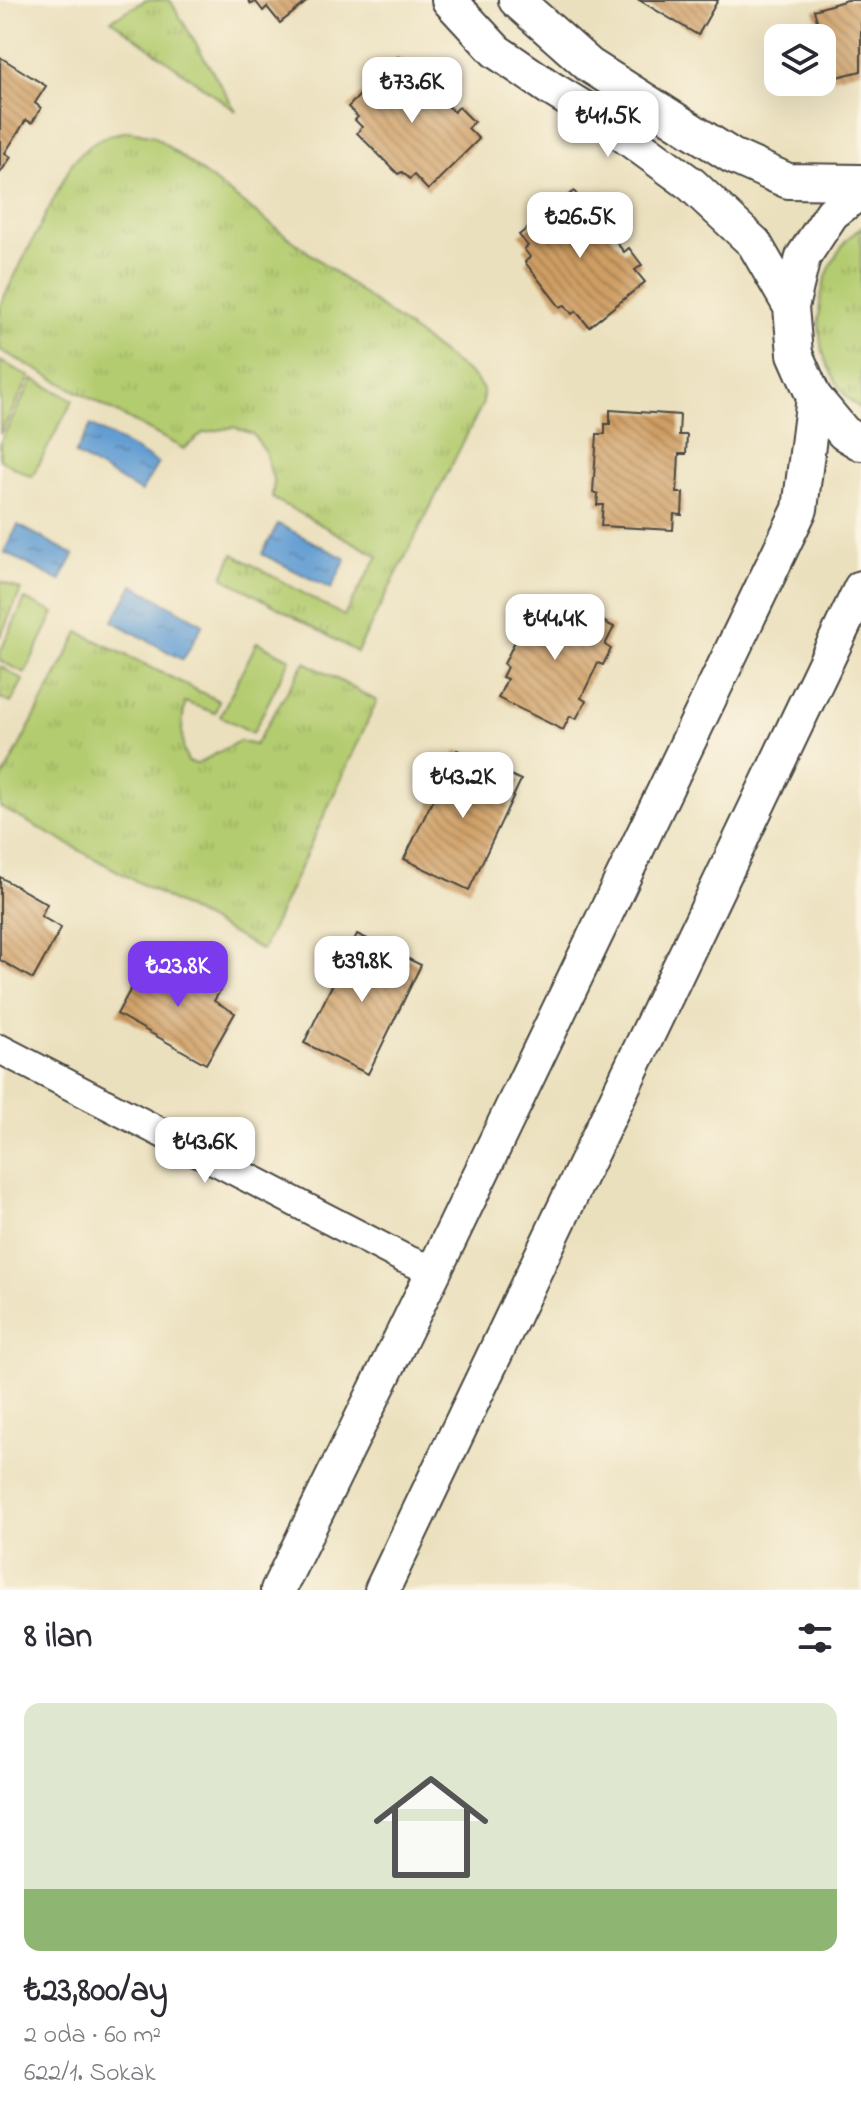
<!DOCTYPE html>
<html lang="tr">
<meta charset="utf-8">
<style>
body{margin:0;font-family:"Indie Flower",sans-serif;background:#f7f7f7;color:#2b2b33;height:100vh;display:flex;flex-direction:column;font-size:30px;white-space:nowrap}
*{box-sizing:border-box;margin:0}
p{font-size:26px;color:#7c7c81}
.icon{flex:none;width:44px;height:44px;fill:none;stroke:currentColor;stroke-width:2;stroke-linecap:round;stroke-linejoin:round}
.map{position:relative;height:1590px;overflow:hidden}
.drawer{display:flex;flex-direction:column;background:#fff;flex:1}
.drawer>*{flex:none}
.fabs{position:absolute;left:764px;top:24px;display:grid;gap:16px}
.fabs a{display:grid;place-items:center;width:72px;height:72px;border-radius:16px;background:#fff;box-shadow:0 8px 32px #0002;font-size:40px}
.price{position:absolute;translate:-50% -68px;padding:0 18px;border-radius:16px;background:#fff;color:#222;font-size:26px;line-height:52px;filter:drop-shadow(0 2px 4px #0008)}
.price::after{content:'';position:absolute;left:50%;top:48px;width:24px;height:18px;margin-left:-12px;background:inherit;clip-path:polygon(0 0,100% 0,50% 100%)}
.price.current{background:#7c3aed;color:#fff}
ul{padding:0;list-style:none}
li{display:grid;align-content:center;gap:16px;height:424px;padding:0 24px}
li span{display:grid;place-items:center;height:248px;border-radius:16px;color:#555}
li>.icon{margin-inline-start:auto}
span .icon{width:144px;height:144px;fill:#fffc;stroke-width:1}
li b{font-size:34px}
h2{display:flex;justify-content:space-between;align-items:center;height:96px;padding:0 24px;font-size:34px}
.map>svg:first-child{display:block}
.grass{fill:url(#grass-tufts);stroke:#707c4e;stroke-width:2}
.green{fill:#b4cc70;stroke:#707c4e;stroke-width:2}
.water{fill:url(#water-ripples);stroke:#47647f;stroke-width:2}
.building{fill:url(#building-back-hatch)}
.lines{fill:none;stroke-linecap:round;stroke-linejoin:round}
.minor-casing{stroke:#484641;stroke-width:32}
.major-casing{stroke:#484641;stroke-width:38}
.minor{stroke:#fff;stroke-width:28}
.major{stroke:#fff;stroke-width:34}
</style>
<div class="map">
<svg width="861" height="1590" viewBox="0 0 861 1590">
<defs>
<pattern id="grass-tufts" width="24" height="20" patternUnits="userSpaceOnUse" patternTransform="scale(2)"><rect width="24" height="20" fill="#b4cc70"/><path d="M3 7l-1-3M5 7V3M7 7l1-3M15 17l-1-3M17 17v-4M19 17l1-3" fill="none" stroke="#9baf61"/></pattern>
<pattern id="water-ripples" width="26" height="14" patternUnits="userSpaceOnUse" patternTransform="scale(2)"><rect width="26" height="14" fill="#639ed3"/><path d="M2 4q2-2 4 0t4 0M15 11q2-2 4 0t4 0" fill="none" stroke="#5281ab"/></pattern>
<pattern id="building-back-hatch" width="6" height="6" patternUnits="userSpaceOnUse" patternTransform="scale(2)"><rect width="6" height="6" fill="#cf9e64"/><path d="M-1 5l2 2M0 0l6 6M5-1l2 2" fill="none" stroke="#a88153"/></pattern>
</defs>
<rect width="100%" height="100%" fill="#fcf5e5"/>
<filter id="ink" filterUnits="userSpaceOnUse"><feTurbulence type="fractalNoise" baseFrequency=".0125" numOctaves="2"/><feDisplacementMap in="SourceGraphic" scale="16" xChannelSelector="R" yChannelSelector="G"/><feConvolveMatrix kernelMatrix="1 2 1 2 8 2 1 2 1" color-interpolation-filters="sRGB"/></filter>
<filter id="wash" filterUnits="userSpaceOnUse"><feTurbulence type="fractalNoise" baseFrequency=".006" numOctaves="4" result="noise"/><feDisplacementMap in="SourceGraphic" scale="32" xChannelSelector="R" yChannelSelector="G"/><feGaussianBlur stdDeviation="1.8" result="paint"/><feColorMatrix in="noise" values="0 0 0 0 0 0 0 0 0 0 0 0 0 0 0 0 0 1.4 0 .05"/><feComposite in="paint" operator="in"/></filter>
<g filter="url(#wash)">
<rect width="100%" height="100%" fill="#ebe0bd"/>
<path class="grass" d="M 146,0 L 170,0 L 236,111 L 111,20 Z
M 130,131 L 154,136 L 475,378 L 483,390 L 483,403 L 357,652 L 223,577 L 233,554 L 344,616 L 378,556 L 272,498 L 274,483 L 265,452 L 253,434 L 234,427 L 203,433 L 184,449 L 0,350 L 0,305 L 72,163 C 91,141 101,135 130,131 Z
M 861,227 L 861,410 C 855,404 847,399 843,392 C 810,349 812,288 843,245 C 847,238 855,233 861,227 Z
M 0,581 L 21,590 L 0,637 Z
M 79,632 L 219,701 L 215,713 L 185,702 C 182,723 179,742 188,762 L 197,764 L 239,741 L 255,745 L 305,662 L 377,701 L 262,950 L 0,807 L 0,783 Z
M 0,666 L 23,680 L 11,703 L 0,698 Z"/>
<path class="green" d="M 0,361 L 30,377 L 0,434 Z
M 33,379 L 73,400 L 32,477 L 0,460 L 0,442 Z
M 25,599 L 54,613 L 25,673 L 0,661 L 0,652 Z
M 257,642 L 290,659 L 253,733 L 220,716 Z"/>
<path class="water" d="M 91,425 L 158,463 L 141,492 L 75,454 Z
M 278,524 L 346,559 L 331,589 L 262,554 Z
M 18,525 L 74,555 L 60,581 L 4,552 Z
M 133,585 L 203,624 L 183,660 L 113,621 Z"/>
<g id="blocks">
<path class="building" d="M 248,0 L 309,0 L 280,23 L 267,7 L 263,11 L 256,2 L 251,4 Z
M 639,0 L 718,0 L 698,35 Z
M 847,0 L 861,0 L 861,71 L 833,78 L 814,10 Z
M 0,57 L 46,86 L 35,103 L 41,108 L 32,123 L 26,120 L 5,153 L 11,157 L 0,173 Z
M 398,57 L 412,72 L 417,66 L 431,80 L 426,84 L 454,112 L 459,107 L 474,122 L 468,128 L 479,139 L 428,190 L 414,175 L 410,179 L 402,172 L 398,174 L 357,133 L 362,127 L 355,120 L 358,117 L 348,107 Z
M 574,191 L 587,208 L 593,203 L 604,217 L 599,221 L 624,252 L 629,248 L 642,265 L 635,270 L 645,282 L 589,327 L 576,311 L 572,314 L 565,305 L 560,307 L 525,262 L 530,257 L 524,249 L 528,246 L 519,235 Z
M 610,410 L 680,415 L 679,435 L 687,435 L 686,454 L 679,454 L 677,493 L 683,493 L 682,515 L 674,514 L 673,530 L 601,526 L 603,505 L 597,505 L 598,494 L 593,492 L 597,434 L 605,434 L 605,424 L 610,424 Z
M 551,595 L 614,627 L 605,645 L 611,649 L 603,665 L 598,663 L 581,698 L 586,701 L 576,719 L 570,716 L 563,730 L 498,698 L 507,679 L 502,677 L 507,667 L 504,664 L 529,612 L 536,615 L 541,606 L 545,608 Z
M 457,750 L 521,780 L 469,890 L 404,859 Z
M 0,877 L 47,904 L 41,916 L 61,928 L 33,979 L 0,960 Z
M 357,934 L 421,965 L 368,1074 L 304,1043 Z
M 146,961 L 163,971 L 169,961 L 221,989 L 214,1001 L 235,1013 L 206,1064 L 117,1014 Z"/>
</g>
</g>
<g filter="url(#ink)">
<use href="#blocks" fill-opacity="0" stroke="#484641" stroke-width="2"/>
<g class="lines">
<g class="minor-casing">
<path id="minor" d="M 0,1049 L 403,1258 L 434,1271"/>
</g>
<g class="major-casing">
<path id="major" d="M 449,0 L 496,51 L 550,88 L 609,124 L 691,184 L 754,243 L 791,307
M 516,0 L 589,65 L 732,156 L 788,181 L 861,182
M 861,191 L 832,213 L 803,257 L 791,307 L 795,354 L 814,397 L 844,433 L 861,443
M 278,1590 L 434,1271 L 800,509 L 814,397
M 382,1590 L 861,588"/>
</g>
<use href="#minor" class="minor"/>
<use href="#major" class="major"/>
</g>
</g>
</svg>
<div class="fabs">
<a><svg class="icon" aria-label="layers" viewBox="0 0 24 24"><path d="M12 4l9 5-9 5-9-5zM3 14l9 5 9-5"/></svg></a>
</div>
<b class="price" style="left:412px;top:125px">₺73.6K</b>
<b class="price" style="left:608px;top:159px">₺41.5K</b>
<b class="price" style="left:580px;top:260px">₺26.5K</b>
<b class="price" style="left:555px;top:662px">₺44.4K</b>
<b class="price" style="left:463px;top:820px">₺43.2K</b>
<b class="price" style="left:362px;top:1004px">₺39.8K</b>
<b class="price current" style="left:178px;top:1009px">₺23.8K</b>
<b class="price" style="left:205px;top:1185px">₺43.6K</b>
</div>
<section class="drawer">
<h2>8 ilan<svg class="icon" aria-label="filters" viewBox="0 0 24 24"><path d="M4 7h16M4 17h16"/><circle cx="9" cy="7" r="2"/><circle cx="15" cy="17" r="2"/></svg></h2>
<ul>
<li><span style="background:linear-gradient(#dfe7d0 75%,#8fb573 0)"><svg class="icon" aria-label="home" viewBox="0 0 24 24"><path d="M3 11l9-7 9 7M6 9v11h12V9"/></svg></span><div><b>₺23,800/ay</b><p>2 oda · 60 m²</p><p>622/1. Sokak</p></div></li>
</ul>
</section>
